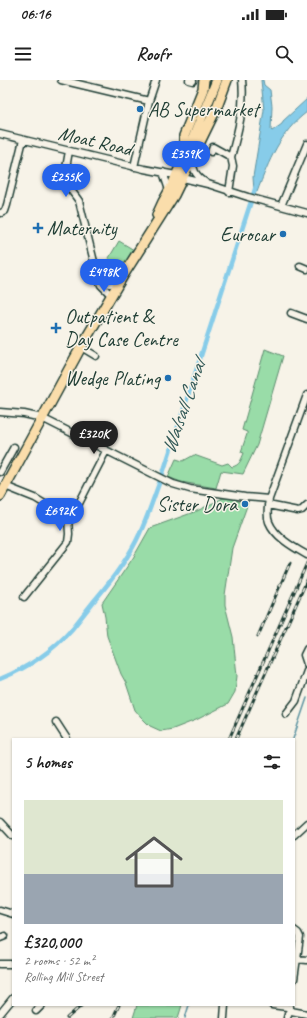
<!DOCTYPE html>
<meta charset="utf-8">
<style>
body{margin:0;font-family:Caveat,sans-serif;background:#f6f6f6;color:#222;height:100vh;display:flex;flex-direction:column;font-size:15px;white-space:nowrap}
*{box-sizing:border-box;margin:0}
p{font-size:13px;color:#767676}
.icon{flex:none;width:22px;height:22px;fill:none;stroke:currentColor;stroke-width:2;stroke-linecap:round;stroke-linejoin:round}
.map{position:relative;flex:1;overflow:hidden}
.sheet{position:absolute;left:12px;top:658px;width:283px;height:268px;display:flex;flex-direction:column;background:#fff;border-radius:0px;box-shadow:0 1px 3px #0004}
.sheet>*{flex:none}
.price{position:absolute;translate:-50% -34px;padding:0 9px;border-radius:14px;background:#2563eb;color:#fff;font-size:13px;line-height:26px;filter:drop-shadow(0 1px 2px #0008)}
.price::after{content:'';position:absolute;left:50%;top:24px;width:12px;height:9px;margin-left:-6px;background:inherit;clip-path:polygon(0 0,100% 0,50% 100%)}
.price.on{background:#222;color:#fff}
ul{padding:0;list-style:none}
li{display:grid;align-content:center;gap:8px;height:212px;padding:0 12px}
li+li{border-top:1px solid #e0e0e0}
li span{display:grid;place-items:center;height:124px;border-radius:0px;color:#555}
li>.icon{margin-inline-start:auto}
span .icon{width:72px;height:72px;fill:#fffc;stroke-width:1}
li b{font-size:17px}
h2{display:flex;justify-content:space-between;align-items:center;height:48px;padding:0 12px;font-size:17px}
.status{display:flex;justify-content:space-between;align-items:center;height:28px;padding:0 20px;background:#fff;direction:ltr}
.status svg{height:11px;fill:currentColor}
header{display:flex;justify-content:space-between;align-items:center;height:52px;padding:0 12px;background:#fff;font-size:18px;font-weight:700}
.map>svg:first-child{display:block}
.green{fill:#99dca8;stroke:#5c8c6e}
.water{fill:#87cce9;stroke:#5d93a1}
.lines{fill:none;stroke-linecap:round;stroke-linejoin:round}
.stream{stroke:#5d93a1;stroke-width:1.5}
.canal{stroke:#87cce9;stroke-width:4.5}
.minor-casing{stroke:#1f3d34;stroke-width:9}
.highway-casing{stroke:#1f3d34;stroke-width:12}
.minor{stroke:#f7f3e8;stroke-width:6}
.highway{stroke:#faddab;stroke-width:9}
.rail-casing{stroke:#1f3d34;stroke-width:3}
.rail{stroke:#f7f3e8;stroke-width:1.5;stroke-dasharray:4.5;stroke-linecap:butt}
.poi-dot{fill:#1f6fb2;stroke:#f7f3e8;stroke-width:1.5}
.labels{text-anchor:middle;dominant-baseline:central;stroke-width:3;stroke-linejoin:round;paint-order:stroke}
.poi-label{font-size:20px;fill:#1f3d34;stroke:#f7f3e8;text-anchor:start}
.street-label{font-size:20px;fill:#1f3d34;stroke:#f7f3e8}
.water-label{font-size:21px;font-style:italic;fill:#345a58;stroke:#f7f3e8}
</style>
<div class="status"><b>06:16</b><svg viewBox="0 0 49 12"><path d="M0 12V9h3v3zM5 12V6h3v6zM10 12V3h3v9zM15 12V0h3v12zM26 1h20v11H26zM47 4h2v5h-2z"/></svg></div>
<header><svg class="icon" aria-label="menu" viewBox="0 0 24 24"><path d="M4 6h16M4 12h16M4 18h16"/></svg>Roofr<svg class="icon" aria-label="search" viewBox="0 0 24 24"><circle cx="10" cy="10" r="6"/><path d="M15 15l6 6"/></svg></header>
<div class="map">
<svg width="307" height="938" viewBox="0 0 307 938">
<rect width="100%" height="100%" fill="#f7f3e8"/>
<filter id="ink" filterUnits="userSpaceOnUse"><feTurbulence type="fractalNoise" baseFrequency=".025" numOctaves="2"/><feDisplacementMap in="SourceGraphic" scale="8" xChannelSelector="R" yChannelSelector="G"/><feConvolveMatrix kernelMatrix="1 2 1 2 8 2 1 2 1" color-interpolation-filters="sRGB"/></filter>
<g filter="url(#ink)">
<path class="green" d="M 119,161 L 134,170 L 121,192 L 106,183 Z
M 265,269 L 283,276 L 257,365 L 243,394 L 221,391 L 216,408 L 181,402 L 168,397 L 176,379 L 183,381 L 194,375 L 222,385 L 228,383 L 232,387 C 240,385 241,380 244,373 L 241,372 L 247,354 L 247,352 L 242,350 Z
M 223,418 C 227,418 233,418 236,420 C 241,422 242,425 248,423 L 232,468 L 225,515 L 225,525 L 233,557 L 237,596 L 235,612 L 228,624 L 196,640 L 173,649 L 161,651 L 150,646 L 141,637 L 135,630 L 126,603 L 121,594 L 107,556 L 105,537 L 102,523 L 133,478 L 150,448 L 197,431 Z
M 137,925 L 182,925 L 178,938 L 133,938 Z"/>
<path class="water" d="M 261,0 L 263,0 L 264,5 L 270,10 L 272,26 L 271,50 L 272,51 L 282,44 L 283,41 L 307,19 L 307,32 C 280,52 269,81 257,112 L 254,111 L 253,97 L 264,30 Z"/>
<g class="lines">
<path class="stream" d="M 293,659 L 307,618
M 185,938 L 189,925"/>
<path class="canal" d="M 0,599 C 27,588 52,572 72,549 C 79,540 87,530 94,521 C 112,500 129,478 140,453 C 149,434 155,413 163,393 L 256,106"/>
<g class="minor-casing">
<path id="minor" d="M 61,0 L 149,21
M 189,0 L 193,1
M 0,54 L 144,89 L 176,95 L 183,98 L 208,104 L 248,117 L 307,133
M 69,71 L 66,88 L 66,100 L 68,106 L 79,121 L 98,198 L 101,205 L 111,215
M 211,72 L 213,67 L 231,77 L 233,86 L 229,112
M 231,77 C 238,52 245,26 242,0
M 194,78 C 191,89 196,96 205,102
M 134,87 L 149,21 L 156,0
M 163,92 L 169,110
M 281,126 L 307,64
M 1,133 L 5,131 L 7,125 L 23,60
M 300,186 L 307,189
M 101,200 C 107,206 112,204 119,202
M 291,233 L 307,239
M 81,267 L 96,276
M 307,315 L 269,419 C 268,427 266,435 269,442 C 275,457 293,467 307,475
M 0,332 L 24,334 L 42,338 L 173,404 L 190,409 L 245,417 L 269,419
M 0,392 L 14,367
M 5,406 L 35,418 L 68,438 L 69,454 L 68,462 L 24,517
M 268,425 L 298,431 L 302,430 L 307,425
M 68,438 L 69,439 L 72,437 L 106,371
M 307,569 L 304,575 L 307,584
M 286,634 L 296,621 L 307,591
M 56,642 L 67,659
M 0,742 L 13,756
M 294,755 L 307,743
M 0,830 L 13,834
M 294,850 L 298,853 L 300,857 L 294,899
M 0,858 L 5,856
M 297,879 L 307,880
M 0,884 L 13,884
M 272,925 L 287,927 L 291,931 L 307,934
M 36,931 L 42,925
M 0,934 L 13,918
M 224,938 L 225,925
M 287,938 L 290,927"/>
</g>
<g class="highway-casing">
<path id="highway" d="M 184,77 L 184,56 L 203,9 L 204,0
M 157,135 L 163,122 L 172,106 L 184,77 L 187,73 L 217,0
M 0,416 L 81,267 L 124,194 L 174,115 L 217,27 L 227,0"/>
</g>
<use href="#minor" class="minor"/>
<use href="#highway" class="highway"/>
<g class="rail-casing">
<path id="rail" d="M 258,556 L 290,483
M 229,659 L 307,483
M 236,659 L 307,500
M 67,938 L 82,925
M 113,938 L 119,925"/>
</g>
<use href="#rail" class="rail"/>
</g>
</g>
<g class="poi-dot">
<circle cx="140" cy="29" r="4"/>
<path d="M36 142h4v4h4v4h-4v4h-4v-4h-4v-4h4z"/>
<circle cx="283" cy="154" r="4"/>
<path d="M54 242h4v4h4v4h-4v4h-4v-4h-4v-4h4z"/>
<circle cx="168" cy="298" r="4"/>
<circle cx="245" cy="424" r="4"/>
</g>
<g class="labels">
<g class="poi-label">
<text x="148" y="29">AB Supermarket</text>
<text x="47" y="148">Maternity</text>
<text x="275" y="154" text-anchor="end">Eurocar</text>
<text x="65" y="236">Outpatient &amp;<tspan x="65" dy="23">Day Case Centre</tspan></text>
<text x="160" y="298" text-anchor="end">Wedge Plating</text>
<text x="237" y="424" text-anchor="end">Sister Dora</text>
</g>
<g class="street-label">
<text transform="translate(95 61) rotate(13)">Moat Road</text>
</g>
<g class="water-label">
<text transform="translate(183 327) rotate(-71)">Walsall Canal</text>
</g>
</g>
</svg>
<b class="price" style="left:186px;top:95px">£359K</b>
<b class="price" style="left:66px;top:118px">£255K</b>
<b class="price" style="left:104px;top:213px">£498K</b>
<b class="price on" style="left:94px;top:375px">£320K</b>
<b class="price" style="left:60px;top:452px">£692K</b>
<section class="sheet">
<h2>5 homes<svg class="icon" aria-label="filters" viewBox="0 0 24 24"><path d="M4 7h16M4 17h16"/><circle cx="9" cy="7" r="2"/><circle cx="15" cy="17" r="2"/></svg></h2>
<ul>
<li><span style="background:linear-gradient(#dfe7d0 60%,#9aa5b1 0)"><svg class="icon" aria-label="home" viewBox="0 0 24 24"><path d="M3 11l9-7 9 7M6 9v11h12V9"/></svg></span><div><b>£320,000</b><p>2 rooms · 52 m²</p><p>Rolling Mill Street</p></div></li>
</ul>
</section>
</div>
